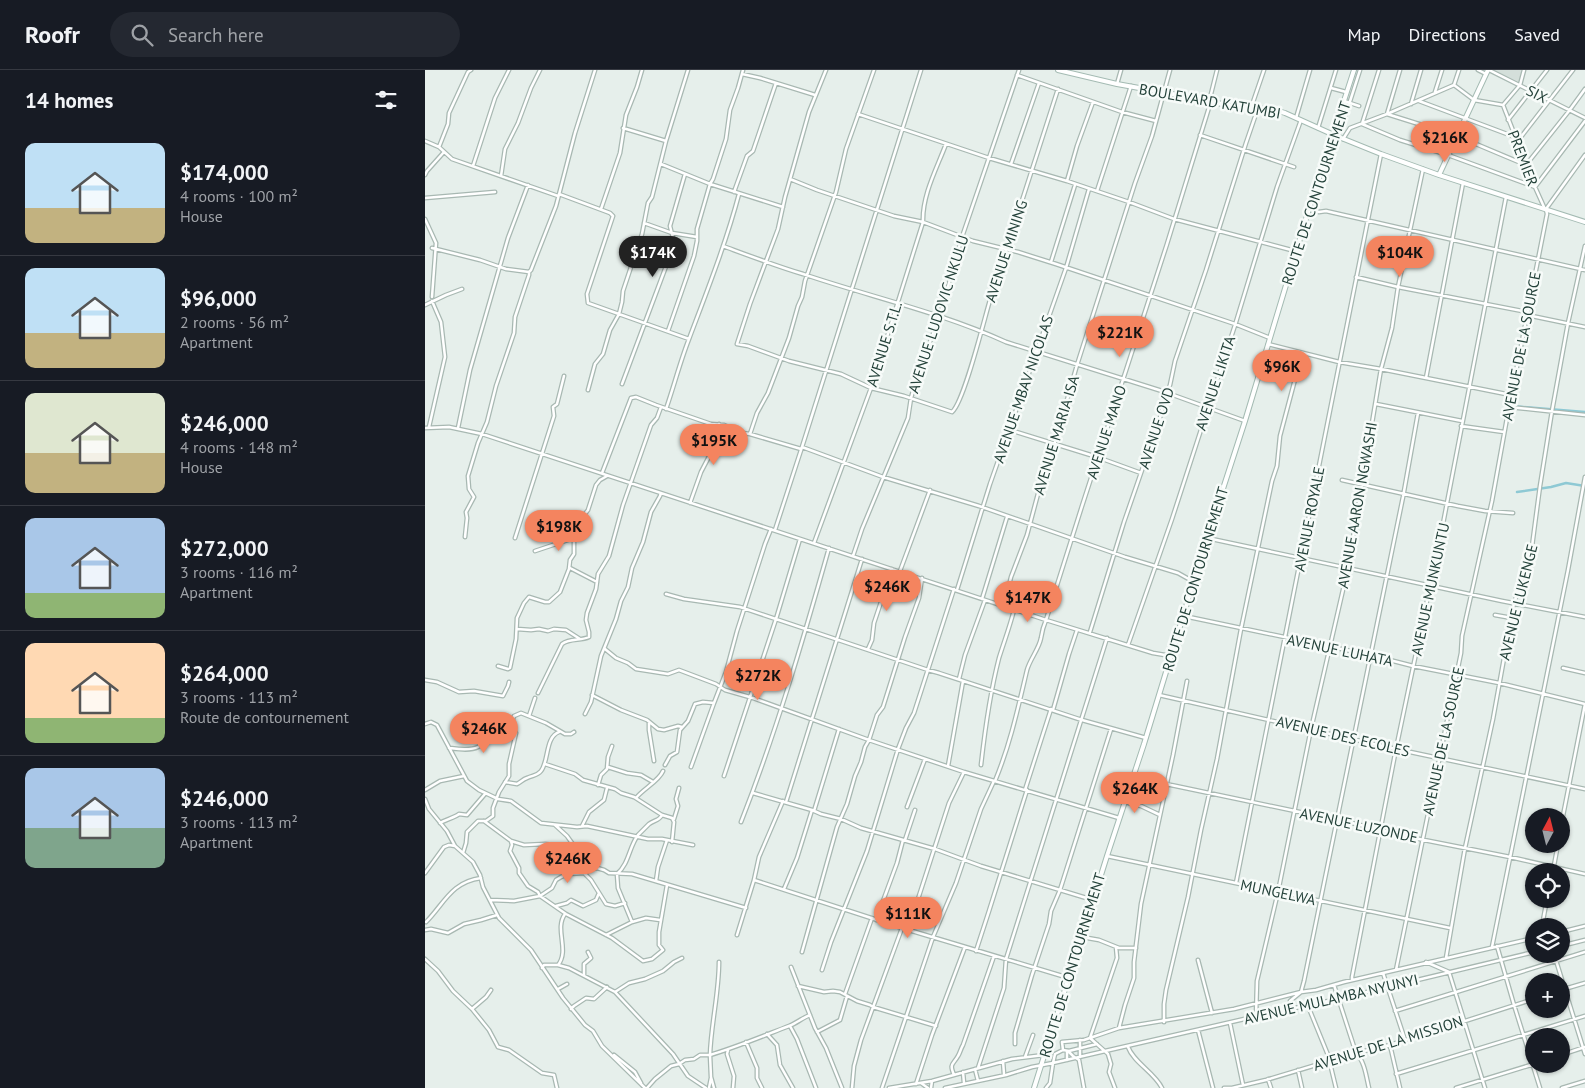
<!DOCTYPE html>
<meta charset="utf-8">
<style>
body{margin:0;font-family:"PT Sans",sans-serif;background:#242831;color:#f1f3f6;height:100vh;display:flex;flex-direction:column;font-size:19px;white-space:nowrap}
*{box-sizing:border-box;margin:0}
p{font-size:16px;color:#9ea1a6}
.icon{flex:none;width:28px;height:28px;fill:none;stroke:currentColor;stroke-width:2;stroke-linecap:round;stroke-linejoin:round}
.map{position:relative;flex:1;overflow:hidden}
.details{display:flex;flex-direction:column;background:#171b24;width:425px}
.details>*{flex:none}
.needle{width:32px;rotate:7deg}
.controls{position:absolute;left:1100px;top:738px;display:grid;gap:10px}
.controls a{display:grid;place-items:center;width:45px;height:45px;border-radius:50%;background:#171b24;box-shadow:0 1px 4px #0004;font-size:25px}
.price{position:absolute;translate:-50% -42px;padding:0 11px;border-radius:18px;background:#f4845f;color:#111;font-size:16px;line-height:32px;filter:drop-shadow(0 1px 2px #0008)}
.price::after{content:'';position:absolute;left:50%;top:30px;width:15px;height:11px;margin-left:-8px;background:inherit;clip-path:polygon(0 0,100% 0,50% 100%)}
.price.current{background:#222;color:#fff}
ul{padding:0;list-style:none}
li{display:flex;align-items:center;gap:15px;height:125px;padding:0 25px}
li+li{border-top:1px solid #363941}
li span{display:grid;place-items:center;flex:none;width:140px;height:100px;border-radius:10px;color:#555}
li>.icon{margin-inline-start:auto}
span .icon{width:60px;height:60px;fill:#fffc;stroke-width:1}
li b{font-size:21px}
h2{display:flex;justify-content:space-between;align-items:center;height:60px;padding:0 25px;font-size:21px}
header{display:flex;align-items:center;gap:30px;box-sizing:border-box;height:70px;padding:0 25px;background:#171b24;border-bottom:1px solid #363941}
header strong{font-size:24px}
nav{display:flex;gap:28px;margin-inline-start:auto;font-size:18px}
.search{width:350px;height:45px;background:#242831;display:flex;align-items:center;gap:12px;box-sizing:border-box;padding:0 18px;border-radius:28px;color:#9ea1a6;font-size:19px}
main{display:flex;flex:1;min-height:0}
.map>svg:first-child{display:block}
.built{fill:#d4dfda}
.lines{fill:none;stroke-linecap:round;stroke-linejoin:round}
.canal{stroke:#8ec9d4;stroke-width:2.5}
.street-casing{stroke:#a8b8b2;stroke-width:5}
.secondary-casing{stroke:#a4bbb3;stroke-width:6}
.street{stroke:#fff;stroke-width:2.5}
.secondary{stroke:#fff;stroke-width:4}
.labels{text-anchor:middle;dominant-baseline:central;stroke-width:5;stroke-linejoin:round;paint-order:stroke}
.street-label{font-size:15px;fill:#24423a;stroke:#f7fbf9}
</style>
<header>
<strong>Roofr</strong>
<div class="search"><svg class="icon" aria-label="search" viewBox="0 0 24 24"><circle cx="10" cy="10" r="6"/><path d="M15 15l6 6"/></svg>Search here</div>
<nav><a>Map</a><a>Directions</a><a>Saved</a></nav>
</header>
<main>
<section class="details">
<h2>14 homes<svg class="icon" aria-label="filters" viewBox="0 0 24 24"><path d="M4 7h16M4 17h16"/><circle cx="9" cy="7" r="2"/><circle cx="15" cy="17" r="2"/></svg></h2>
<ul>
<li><span style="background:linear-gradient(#bfe0f5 65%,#c2b280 0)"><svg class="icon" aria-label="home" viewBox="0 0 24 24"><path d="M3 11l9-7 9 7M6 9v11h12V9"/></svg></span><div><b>$174,000</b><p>4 rooms · 100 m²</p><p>House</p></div></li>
<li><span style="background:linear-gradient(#bfe0f5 65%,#c2b280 0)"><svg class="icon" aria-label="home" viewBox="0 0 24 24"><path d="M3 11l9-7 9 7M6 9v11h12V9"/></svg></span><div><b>$96,000</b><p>2 rooms · 56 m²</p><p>Apartment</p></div></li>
<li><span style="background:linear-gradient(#dfe7d0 60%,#c2b280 0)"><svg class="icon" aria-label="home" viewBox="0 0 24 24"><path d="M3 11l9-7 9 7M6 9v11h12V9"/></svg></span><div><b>$246,000</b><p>4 rooms · 148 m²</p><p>House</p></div></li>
<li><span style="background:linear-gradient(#a9c7e8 75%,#8fb573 0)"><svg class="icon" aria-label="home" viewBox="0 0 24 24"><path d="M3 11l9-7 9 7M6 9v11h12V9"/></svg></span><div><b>$272,000</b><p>3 rooms · 116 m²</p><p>Apartment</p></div></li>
<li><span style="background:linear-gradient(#ffd9b3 75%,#8fb573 0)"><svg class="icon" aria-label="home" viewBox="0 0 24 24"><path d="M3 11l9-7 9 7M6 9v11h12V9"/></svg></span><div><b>$264,000</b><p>3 rooms · 113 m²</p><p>Route de contournement</p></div></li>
<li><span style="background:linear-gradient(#a9c7e8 60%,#7fa58c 0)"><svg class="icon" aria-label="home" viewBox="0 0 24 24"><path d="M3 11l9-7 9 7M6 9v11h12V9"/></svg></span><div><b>$246,000</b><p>3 rooms · 113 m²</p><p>Apartment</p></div></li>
</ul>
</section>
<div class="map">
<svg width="1160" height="1018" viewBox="0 0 1160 1018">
<rect width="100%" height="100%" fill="#e6efeb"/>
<path class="built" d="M 1069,0 L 1097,0 L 1094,12 Z"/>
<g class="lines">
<path class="canal" d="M 1087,336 L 1160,342
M 1092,422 L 1126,417 L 1141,413 L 1160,416"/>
<g class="street-casing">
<path id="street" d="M 401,0 L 384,42 L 360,127 L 353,159 L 325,234 L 312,274 L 323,276 L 364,291 L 416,304 L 446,318 L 479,326 L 527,342 C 539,332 559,250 565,230 L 633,19
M 954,0 L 937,54 L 975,70 L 1023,85 L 1110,117 L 1160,51
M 975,0 L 962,44 L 1032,66 L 1101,95 L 1144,41 L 1160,19
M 1034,0 L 1029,15 L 1049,30 L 1078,35 L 1095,15 L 1099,0
M 1053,0 L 1061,4
M 1064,0 L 1160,48
M 317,4 L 335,8 L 390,25
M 592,5 L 697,42 L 731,51
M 692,14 L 696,0
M 906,18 L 921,22
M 1010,22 L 1017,0
M 783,30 L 786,24 L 792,0
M 919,31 L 934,36
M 994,31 L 1090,67
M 986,34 L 996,0
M 1078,35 L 1110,117 L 1119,137
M 826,38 L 839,0
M 433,44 L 564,88 L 642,111 L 704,132 L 749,149 L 870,181
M 920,47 L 935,0
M 871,48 L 885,0
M 1083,50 L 1122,0
M 198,58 L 241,71
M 893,58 L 911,0
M 775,65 L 869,97
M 918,69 L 925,58 L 962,44 L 1029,15
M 0,71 L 14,77 L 27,89 L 133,126
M 1092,72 L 1148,0
M 14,77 L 23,54 L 24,43 L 43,2 L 46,0
M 236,94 L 285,114 L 358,137
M 586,94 L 614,13
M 48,96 L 70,28 L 84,0
M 0,105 L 2,101 L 19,82
M 76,106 L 80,79 L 93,53 L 106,18 L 115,0
M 365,109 L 392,120 L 469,146 L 498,152 L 548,171 L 593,182 L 631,194 L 810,254 L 845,268
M 642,111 L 652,76 L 668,32
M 672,121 L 706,16
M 309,122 L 322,86 L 328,81 L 351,13
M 134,124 L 185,143 L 188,146 L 162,224 L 163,233 L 264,269
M 0,128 L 70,122
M 176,139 L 195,83 L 201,45 L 212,17 L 217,0
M 884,139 L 894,142 L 901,141 L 1160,200
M 0,149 L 11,173 L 7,227
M 219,153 L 247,163 L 272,167
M 298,176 C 325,186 351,196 378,204 C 446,227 515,242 581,272 L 737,321 L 820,351
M 7,178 L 55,190 L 81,199 L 104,202
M 626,192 L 650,115
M 931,207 L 973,217 L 1102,242
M 0,235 L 21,225 L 37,219
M 1102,245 L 1160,257
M 243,261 L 269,186 L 272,171 L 272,159 L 285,114 L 288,109 L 301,69 L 305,40 L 313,18 L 318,0
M 843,274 L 914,292 L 956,299 L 1086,325
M 1001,308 L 1038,113
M 197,314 L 246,183 L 248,168 L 245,156 L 260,104
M 163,320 L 170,294 L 178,284 L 185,260 L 194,244 L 197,232 L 198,221 L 217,164 L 223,133 L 227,127 L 241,71 L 263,0
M 951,334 L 1037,351
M 1084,337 L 1160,345
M 241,339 C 249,316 255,292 264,269 C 282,221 301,173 314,124
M 1036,356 L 1079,362
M 4,357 L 20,287 L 16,252 L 7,231
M 0,358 L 24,357 L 57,364 L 621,550 L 728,583 L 746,586
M 33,358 L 45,300 L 83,168 L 103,115
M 585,360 L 672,387 L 716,403
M 325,364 L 332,343 L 343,323 L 364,268 L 373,236 L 377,227 L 380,211 L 411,122 L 421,79 L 449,0
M 377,377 L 458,407 L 554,436 L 700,487 L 753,503 L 769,512
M 177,403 L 206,328 L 211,327 L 231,335 L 286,354 L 299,355 L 317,363 L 325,364 L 376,379
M 917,410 L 1033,436 L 1060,441 L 1088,443
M 265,433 L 276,402 L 289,377 L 294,354
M 350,460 L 377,377 L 496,0
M 40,467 L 42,448 L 41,442 L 49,427 L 44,419 L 43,406 L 53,373 L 62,352 L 71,316 L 89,263 L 90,247 L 104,205 L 104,202 L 106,200 L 131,136 L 150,63 L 170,0
M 90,468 L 129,346 L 128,337 L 132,334 L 139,306
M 782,468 L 1077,531 L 1160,547
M 389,473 L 446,318 L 498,152 C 497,125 512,98 521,74
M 110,481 L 149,468
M 428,486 L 437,459 L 483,348 L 486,328 L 492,307 L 515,245 L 537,167 L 594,0
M 145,498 L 172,512
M 475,501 L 505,420
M 532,520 L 565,414 L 641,198 L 664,119
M 241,524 L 259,529 L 315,537 L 503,600 L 514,603 L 657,650 L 721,668
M 557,529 L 582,447
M 579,536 L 586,507 L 602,465 L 614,420 L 624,393 L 652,295 L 710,113 L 727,66 L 745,0
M 1070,545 L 1087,548
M 759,546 L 945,585 L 988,596 L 1074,613 L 1160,634
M 92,559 L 106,560 L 114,559 L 123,561 L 129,559 L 141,560 L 155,569
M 665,562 L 699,452 L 735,348 L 741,323 L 745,315 L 750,291 L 781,200 L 821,73 L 833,38
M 703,575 L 747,449 L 811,252 L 852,117 L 876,50
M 180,579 L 191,588 L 203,593 L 211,599 L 243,604 L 254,600 L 291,614 L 300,620 L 328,628 L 444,670 L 539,702 L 694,748
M 443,579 L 447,570 L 449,553 L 467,499
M 73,596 L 83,599 L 85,598 L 91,569 L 92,548 L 99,533 L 104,527 L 120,532 L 124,532 L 135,522 L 144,499 L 145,490 L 149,484 L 149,470 L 154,463 L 156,449 L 163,440 L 171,415 L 175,410 L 182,406
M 1138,598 L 1160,603
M 534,609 L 540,585 L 560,530
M 0,610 L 12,612 L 34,622 L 49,621 L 78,626 L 83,616 L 84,612
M 113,623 L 137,574 C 145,568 156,571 164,567 L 164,562 L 161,550 L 162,543 L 171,519 L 173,504 L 184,486 L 198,435 L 226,355 L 232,348 L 236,337
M 167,625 L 196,640 L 222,650 L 233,659 L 239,660 L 253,656 L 257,657
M 734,625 L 971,679 L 1160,719
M 628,640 L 644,584 L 652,560
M 160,644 L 166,632 L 176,586 L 191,549 L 196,531 L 203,517 L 207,498 L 218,472 L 226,442 L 235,426 L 236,423
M 104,646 L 110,628
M 224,653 L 224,660 L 229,691
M 0,654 L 6,652 L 12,655 L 42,711 L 54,720 L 73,729 L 86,731 L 116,753 L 152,757 L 162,756 L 223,769 L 237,769 L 268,775
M 24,678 C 33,679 45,681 53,677 C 59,674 58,668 61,664 C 67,655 77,652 87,656
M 120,694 L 150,704 L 158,710 L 190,719 L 196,723 L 209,727 L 237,745 L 247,748 L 249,752 L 247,772
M 240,695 L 245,686 L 252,682 L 255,660 L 263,651 L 270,634 L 278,632 L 289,633 L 301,602 L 312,561 L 340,474 L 346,459
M 556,695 C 560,659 565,623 574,588 C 579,572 585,556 589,540
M 523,696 L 538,611
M 183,697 L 202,703 L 216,705 L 228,712
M 266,697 L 289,633
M 299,706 L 351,549 L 375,469
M 709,706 L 746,715 L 927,753 L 984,767 L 1085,787 L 1160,804
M 570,711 C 585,675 593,638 602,600 C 605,589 614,579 616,568 C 617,561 618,557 621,550 L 657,436 L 742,174 L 786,31
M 80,712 L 92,714 C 96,712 98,709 102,708 C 108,705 112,706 116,701 C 124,691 120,667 134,662
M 173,715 L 176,705 L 182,699 L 183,687 L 187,676
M 0,720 L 15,711 L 39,706
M 600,720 L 626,639
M 328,723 L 387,740 L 396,744 L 416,749 L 436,758 L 510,779 L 556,796 L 668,830
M 211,728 C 218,719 234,711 238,701
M 0,729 L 4,739 L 22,761 L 30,776 L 48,792 L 55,805 L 58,817 L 74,848 L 106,880 L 138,928 L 160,955 L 168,961 L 177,976 L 220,1018
M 691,730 L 716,736 L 735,745
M 361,732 L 437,489
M 482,737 L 500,689
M 389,741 L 414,659
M 249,749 L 253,736 L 251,729 L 254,718
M 59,751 L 86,771 L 99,775 L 120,774 L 151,778
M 316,752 C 351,663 378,570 404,478
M 15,753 C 20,750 31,747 34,744 L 42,745 L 60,724
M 130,755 L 142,766 L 157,787 L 168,798
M 157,756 L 164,742 L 179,730 L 182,718
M 1136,756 L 1160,634
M 480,770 L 490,740
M 86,771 L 87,775 L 85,781 L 94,798 L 94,803 L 103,816 L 113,822 L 115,826 L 141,844 L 187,868 L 218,891 L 227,889 L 238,880 L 234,875 L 234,862 L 242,815
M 38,783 L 41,773 L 42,762 L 53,751 L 61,751 L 68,746 L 68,738 L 74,722 L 84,706 L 84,694 L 91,663 L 86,654 L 89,646 L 96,643 L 121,653 L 140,664 L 146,664 L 149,662
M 682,786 L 1025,858
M 1128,801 L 1133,774
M 0,803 L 19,777 L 24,775 L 30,776
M 160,804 L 166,810 L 181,834 L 190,836 L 200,833
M 329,810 L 477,858 L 644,908
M 231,811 L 233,797 L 242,770
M 811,813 L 956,84
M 359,819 L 372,788 L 387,740
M 65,830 L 89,831 L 115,826 L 127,818 L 131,810 L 136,807 L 143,804 L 160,803 L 166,799 L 172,798 L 179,800 L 184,803 L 207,804 L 321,838
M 131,836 L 142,833 L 146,830 L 158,836 L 171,830 L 174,823
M 451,850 L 472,793 L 478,770
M 1,852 C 19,834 26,812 56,808
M 207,852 L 193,818 L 192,804 C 204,794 204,777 213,765 C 216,762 221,757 224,754 C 229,750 234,751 237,745
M 1117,856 L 1122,829
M 0,860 L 6,859 L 23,863 L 39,854 L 56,850 L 72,845
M 483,860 L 524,733 L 539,702
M 1136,862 L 1160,856
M 181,865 L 207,852 L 221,848 L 235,850
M 312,865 L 329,810 L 334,787 L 358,731
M 657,867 L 674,870 L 694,878 L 711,878
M 1072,876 L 1089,935 L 1115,1018
M 1136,876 L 1160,870
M 1067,877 L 1143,500 L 1160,407
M 551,881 L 564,841 L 602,720
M 377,882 L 412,757 L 422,734 L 430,706 L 436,692 L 440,677 L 444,670 L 452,645 L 458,637 L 480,567 L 494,528 L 497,508
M 1129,884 L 1160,984
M 1021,888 L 1040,778 L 1068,649 L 1089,533 L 1106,484 L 1115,416 L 1127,341 L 1143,253 L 1160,176
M 0,889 L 13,901 L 28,921 L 47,939 L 64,960 L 73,977 L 84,980 L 117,1003 L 129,1005 L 132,1018
M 773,890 L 787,943
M 1001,892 L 1024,902 L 1060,1018
M 133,895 C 145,880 129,859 140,844
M 366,897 L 390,958 L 401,978 L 417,1018
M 117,898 L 119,895 L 133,895 L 144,898 L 190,922 L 248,984 L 263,1006 L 281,1018
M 397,900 L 406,872 L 442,781 L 473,679 L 481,658 L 489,643 L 529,519
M 971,900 L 1036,583 L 1037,566 L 1067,431 L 1084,337 L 1122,144 L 1121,139 L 1160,85
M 958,903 L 980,970
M 159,905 L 159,894 L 166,888 L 163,882
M 927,910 L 927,907 L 971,679 L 1017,459 L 1081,127
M 909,915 L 931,983 C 940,992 941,1006 944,1018
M 373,916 L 399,922 L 408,921 L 415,922 L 432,931 L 445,935 L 448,937 L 511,956
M 133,919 L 142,914
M 1136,920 L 1160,913
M 190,922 L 204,913 L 220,909 L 238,901 L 249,892 L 257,888
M 420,924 L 447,848
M 883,936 L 903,985 L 911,1018
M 47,939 L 61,927 L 66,920
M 146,939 L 149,936 L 161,928 L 169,929 L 182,917
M 863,939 L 865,931 L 876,922 L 879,911 L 978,427 L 993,343
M 970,941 L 1160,882
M 831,946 L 832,911 L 853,822 L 886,659 L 923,498 L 956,299 L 967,258 L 973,217 L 998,99
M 739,952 L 739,934 L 741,920 L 763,827 L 776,760 L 792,689 L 816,559 L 847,411 L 852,396 L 855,366 L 877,283
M 805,953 L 818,1015
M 365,956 L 372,969 L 391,1018
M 694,958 L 700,935 L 709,908 L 709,892 L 716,834 L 748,685 L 762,611
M 773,960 L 788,1018
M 392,962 L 415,950 L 422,926
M 342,964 L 352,975 L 355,995 L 368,1018
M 655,970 L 655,987
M 321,972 L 332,998 L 332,1008 L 337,1018
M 590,974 L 590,963 L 607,905 L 624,854 L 626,841 L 635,820 L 686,659
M 965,975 L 975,1018
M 703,977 C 709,993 729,1002 737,1018
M 303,980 L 302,984 L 309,1006 L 308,1018
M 638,980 L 644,981 L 672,974
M 642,981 L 642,990
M 643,981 L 648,986 L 654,990 L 659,1018
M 189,985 L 210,1002 L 216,1013
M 1136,985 L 1160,977
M 600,987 L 608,965
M 578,991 L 579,1004
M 553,998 L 579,918 L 581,889 L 682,568
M 550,999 L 553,1011
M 873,1000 L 877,1018
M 538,1002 L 539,1013
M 971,1004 L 1160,946
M 529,1005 C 524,993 528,995 533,986 C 535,983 536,978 538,975 L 569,886
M 843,1009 L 846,1018
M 496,1013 L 503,1018
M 491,1014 L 507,965 L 540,877
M 222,1018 L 230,1009 L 246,996 L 254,994 L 260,990 L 269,989 L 275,985 L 285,985 C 286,954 294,923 294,892
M 284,1018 L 286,1008
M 289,1018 L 286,1007 L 285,985 C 312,977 338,966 364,956 C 372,953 377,948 385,945
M 427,1018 L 429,996 L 436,970 L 477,858
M 457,1018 L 508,867 L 531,813 L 556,739 L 569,711
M 464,1018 L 507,1011 L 587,989 L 619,985
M 506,1018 L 507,1011
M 520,1018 L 581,1005 L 607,997 L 628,993 L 630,984 L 638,980 L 637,972 L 659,970 L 694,958 L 809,939 L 876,922 L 891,920 L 919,912 L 1109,868
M 621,1018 L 625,1013 L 628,993 L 841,944 L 913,929 L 1109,882
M 690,1018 L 684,1002 L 686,994 L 683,984 L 665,968 L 692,888 L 691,877
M 799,1018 L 807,1018 L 841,1010 L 931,983 L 965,975 L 1109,929
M 1031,1018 L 1109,994
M 1137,1018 L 1160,1011"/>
</g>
<g class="secondary-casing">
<path id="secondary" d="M 633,0 L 692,14 L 786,31 L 800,35 L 850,40 L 860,43 L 909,65 L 956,84 L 1014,105 L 1160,152
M 1014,105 L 1063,0
M 609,1018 L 682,786 L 719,674 L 782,468 L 820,351 L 884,139 L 929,0"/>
</g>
<use href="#street" class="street"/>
<use href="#secondary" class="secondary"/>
</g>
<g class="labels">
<g class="street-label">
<text transform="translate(1112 24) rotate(27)">SIX</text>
<text transform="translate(785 31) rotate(10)">BOULEVARD KATUMBI</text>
<text transform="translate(1098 88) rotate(69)">PREMIER</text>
<text transform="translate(891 123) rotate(-72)">ROUTE DE CONTOURNEMENT</text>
<text transform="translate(581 181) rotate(-72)">AVENUE MINING</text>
<text transform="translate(513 244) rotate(-72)">AVENUE LUDOVIC NKULU</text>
<text transform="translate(459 274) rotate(-73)">AVENUE S.T.L.</text>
<text transform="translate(1096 276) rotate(-79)">AVENUE DE LA SOURCE</text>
<text transform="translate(790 313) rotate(-72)">AVENUE LIKITA</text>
<text transform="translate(598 319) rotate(-71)">AVENUE MBAV NICOLAS</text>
<text transform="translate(731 358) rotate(-72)">AVENUE OVD</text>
<text transform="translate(681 362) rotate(-72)">AVENUE MANO</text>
<text transform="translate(631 365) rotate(-73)">AVENUE MARIA ISA</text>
<text transform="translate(932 435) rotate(-80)">AVENUE AARON NGWASHI</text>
<text transform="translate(884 449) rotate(-79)">AVENUE ROYALE</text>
<text transform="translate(770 509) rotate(-73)">ROUTE DE CONTOURNEMENT</text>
<text transform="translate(1005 519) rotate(-78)">AVENUE MUNKUNTU</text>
<text transform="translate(1093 532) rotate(-76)">AVENUE LUKENGE</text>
<text transform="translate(915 580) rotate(12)">AVENUE LUHATA</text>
<text transform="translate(918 666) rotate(13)">AVENUE DES ECOLES</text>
<text transform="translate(1018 671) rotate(-78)">AVENUE DE LA SOURCE</text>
<text transform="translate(934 755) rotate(12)">AVENUE LUZONDE</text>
<text transform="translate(853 822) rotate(12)">MUNGELWA</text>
<text transform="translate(647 895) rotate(-73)">ROUTE DE CONTOURNEMENT</text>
<text transform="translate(906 929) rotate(-13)">AVENUE MULAMBA NYUNYI</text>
<text transform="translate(963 973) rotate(-17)">AVENUE DE LA MISSION</text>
</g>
</g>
</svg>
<div class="controls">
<a><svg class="needle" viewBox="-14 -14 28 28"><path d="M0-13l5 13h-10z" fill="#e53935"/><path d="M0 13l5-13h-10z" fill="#9ea1a6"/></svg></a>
<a><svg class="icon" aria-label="locate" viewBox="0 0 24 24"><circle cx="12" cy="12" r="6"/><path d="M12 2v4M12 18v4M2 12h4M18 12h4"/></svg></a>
<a><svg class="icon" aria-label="layers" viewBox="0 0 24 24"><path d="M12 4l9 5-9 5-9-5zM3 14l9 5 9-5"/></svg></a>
<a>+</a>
<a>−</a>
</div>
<b class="price" style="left:1020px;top:93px">$216K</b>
<b class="price current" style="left:228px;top:208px">$174K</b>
<b class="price" style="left:975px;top:208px">$104K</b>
<b class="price" style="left:695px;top:288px">$221K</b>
<b class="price" style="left:857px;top:322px">$96K</b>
<b class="price" style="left:289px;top:396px">$195K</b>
<b class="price" style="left:134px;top:482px">$198K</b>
<b class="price" style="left:462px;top:542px">$246K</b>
<b class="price" style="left:603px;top:553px">$147K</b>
<b class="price" style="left:333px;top:631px">$272K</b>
<b class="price" style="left:59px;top:684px">$246K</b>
<b class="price" style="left:710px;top:744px">$264K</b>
<b class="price" style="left:143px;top:814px">$246K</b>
<b class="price" style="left:483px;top:869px">$111K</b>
</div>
</main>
